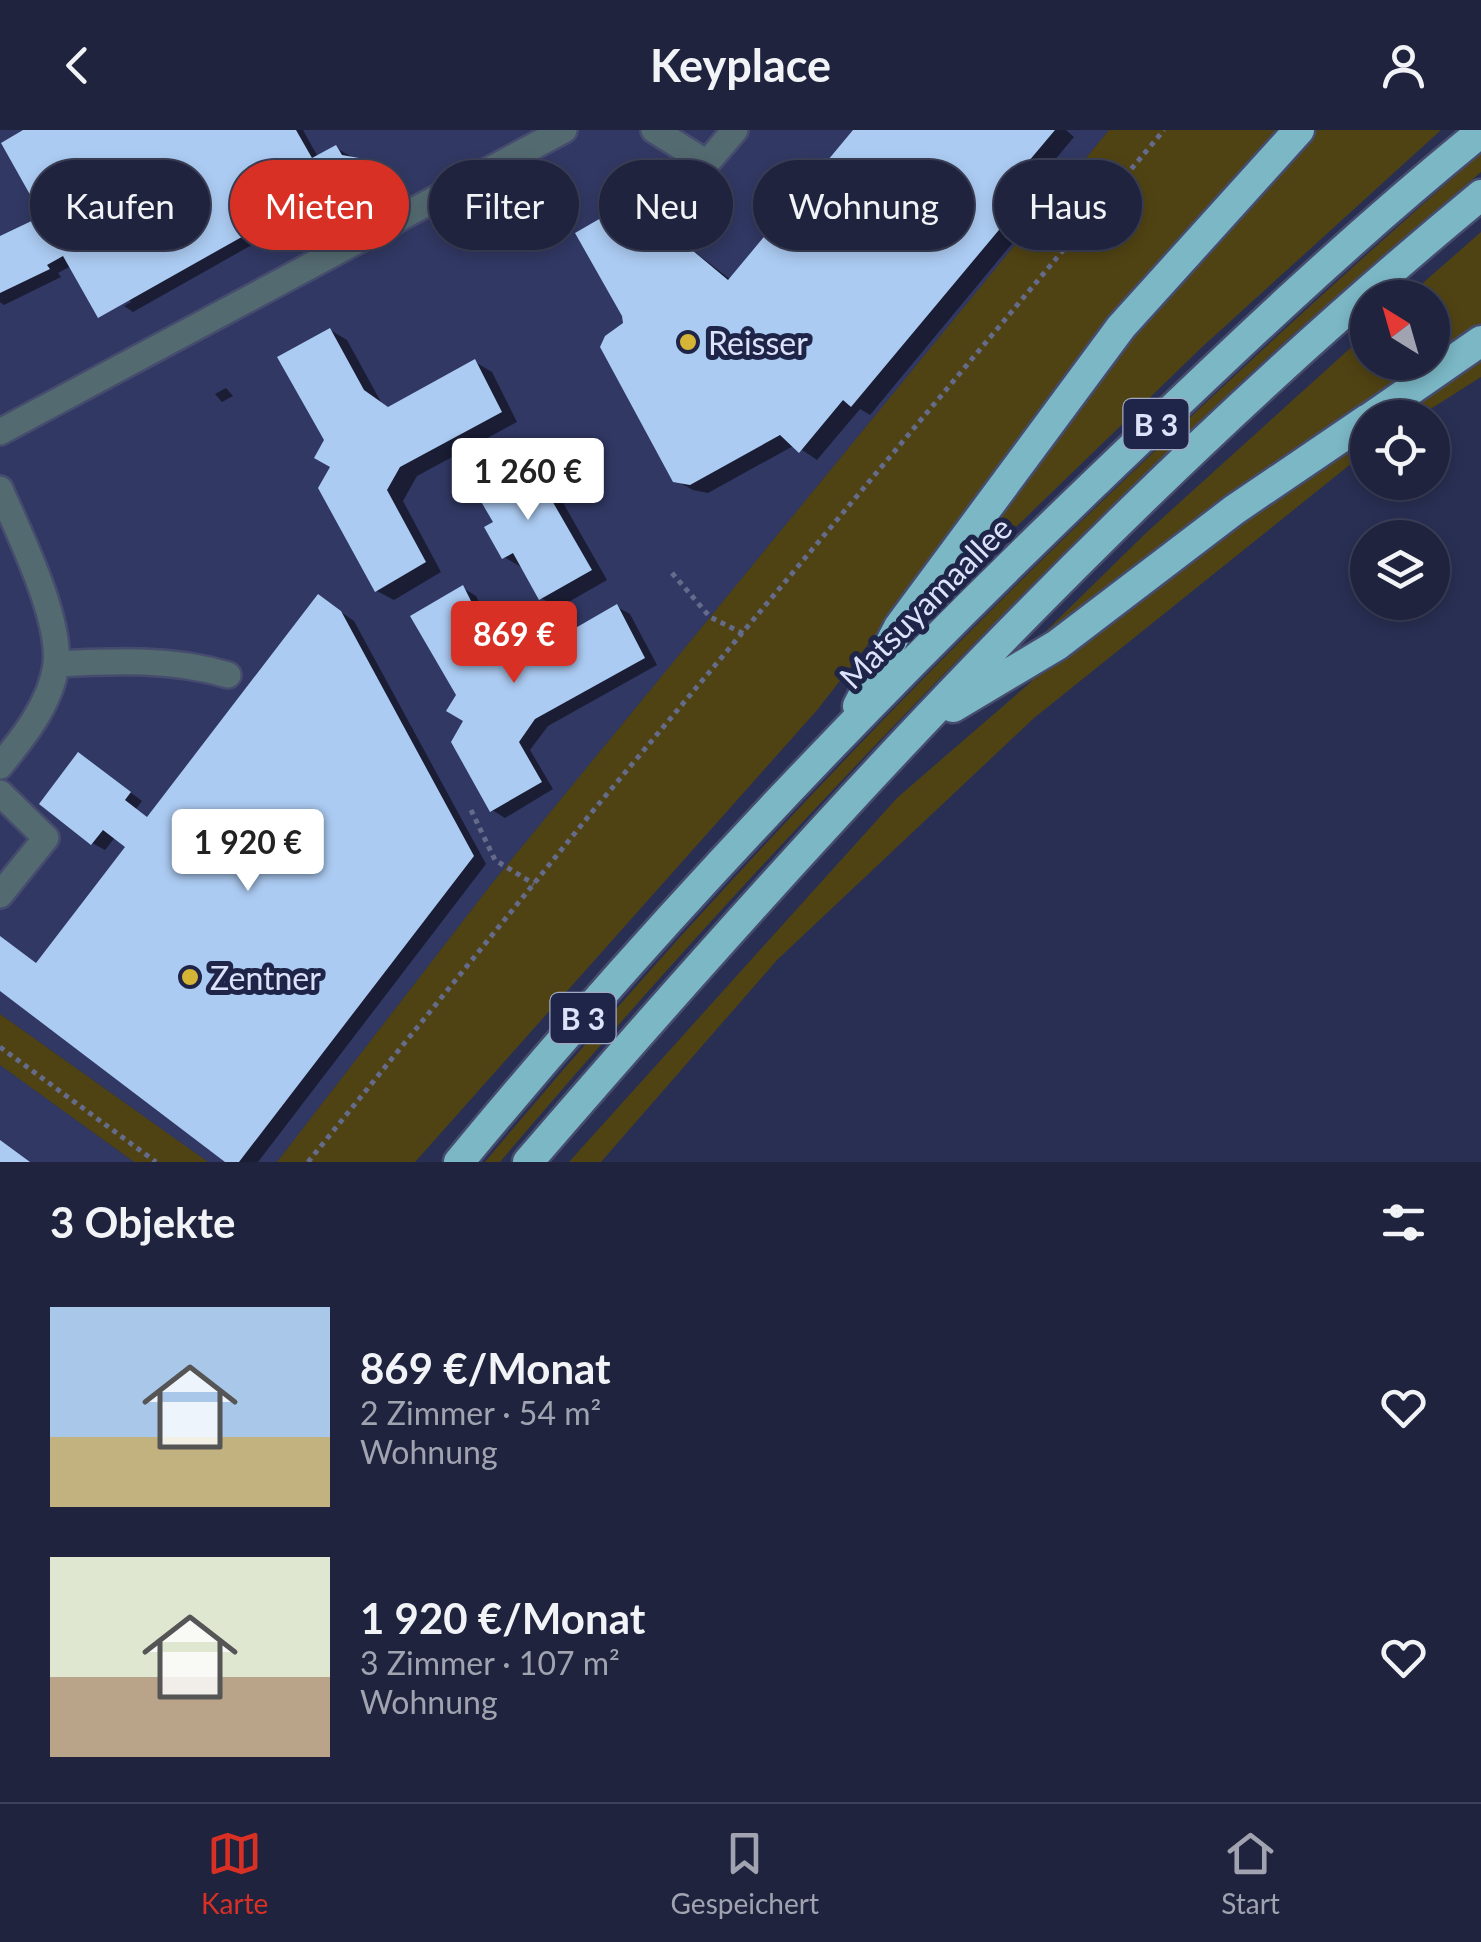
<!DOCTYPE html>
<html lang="de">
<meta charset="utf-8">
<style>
body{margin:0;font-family:Lato,sans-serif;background:#272b45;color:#f1f3f6;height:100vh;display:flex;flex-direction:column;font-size:38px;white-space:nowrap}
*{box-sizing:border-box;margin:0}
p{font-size:32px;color:#a1a4b0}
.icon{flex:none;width:55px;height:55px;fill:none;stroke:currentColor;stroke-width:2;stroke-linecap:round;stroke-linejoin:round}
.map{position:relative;height:1032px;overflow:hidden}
.sheet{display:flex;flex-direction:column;background:#1f233e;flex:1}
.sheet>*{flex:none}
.guide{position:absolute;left:30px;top:30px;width:1422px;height:90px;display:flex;gap:20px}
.needle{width:65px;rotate:323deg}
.buttons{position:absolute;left:1350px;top:150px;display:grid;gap:20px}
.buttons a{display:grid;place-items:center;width:100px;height:100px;border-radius:50%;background:#1f233e;box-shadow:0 5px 15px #0003,0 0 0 2px #3c4058;font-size:50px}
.price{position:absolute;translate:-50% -85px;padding:0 22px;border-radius:10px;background:#fff;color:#222;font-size:32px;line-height:65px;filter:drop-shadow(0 2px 5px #0008)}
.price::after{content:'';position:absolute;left:50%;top:60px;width:30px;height:22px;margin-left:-15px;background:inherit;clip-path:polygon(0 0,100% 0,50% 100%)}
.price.active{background:#d93025;color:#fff}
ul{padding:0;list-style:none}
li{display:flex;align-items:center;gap:30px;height:250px;padding:0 50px}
li span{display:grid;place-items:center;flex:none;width:280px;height:200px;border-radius:0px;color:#555}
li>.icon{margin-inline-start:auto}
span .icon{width:120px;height:120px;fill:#fffc;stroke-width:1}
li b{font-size:42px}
h2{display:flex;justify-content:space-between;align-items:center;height:120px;padding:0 50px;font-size:42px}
.pill{padding:0 35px;border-radius:45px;background:#1f233e;box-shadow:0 5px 15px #0003,0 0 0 2px #3c4058;font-size:35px;line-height:90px}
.pill.active{background:#d93025;color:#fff}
header{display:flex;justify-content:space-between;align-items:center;height:130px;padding:0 50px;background:#1f233e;font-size:45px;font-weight:700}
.menu{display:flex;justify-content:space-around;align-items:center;height:140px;border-top:2px solid #3c4058;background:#1f233e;font-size:28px;color:#a1a4b0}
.menu a{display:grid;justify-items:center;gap:5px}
.menu .active{color:#d93025}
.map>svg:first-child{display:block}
.built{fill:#313863}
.green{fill:#504313}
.shadow{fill:#0007}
.building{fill:#accbf2}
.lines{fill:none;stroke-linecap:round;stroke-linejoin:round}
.minor-casing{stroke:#464c6e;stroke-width:30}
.highway-casing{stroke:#464c6e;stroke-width:35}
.path{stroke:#656b8b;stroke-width:5;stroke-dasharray:5 5;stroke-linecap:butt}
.minor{stroke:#536a70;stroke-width:25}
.highway{stroke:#7bb7c5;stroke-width:30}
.poi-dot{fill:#d5b535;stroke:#1f2548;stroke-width:4}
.labels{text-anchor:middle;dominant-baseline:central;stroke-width:10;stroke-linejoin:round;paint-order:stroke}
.shield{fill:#1f2548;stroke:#a3a9c5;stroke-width:2.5}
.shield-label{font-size:30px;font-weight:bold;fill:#dce2fa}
.poi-label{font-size:32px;fill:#dce2fa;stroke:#1f2548;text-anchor:start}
.street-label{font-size:32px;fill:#dce2fa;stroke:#1f2548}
</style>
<header><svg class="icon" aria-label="back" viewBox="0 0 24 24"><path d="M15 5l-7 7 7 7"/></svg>Keyplace<svg class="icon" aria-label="person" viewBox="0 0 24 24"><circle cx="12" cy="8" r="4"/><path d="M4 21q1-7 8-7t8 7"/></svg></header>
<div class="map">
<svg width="1481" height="1032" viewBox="0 0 1481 1032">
<rect width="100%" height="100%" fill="#292f53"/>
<path class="built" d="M 0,0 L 1109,0 L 493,752 L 277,1032 L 208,1032 L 0,884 Z
M 0,935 L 134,1032 L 0,1032 Z"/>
<path class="green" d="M 1109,0 L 1441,0 L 1201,218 L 954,457 L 890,486 L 818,579 L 415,1032 L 277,1032 L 493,752 Z
M 1481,23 L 1481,42 C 1394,118 1304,191 1221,271 C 967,512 726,765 500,1032 L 485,1032 C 789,668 1124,336 1481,23 Z
M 1481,102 L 1481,247 L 1418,287 L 1368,288 L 1367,321 L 1034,588 L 777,830 L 601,1032 L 569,1032 L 897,668 L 1032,551 L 1046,501 L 1146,403 L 1367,203 L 1368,232 L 1432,232 L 1432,168 L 1407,167 Z
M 0,884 L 208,1032 L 134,1032 L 0,935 Z"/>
<path class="shadow" d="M 28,0 L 303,0 L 318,27 L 336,18 L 371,38 L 375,55 L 323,88 L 312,81 L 133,182 L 124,176 L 103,188 L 131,172 L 128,168 L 71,136 L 58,143 L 61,147 L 4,175 L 0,172 L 0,112 L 45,87 Z
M 856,0 L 1066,0 L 1074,7 L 1033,56 L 1049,69 L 870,285 L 860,279 L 817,330 L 795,315 L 708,363 L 693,360 L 675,350 L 626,194 L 632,73 L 731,150 Z
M 330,200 L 347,210 L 381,272 L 390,279 L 475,232 L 492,242 L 517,292 L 417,346 L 403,371 L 441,442 L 394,470 L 377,461 L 333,336 L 327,310 Z
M 226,258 L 233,266 L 222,272 L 215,264 Z
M 520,318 L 537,327 L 607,450 L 558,478 L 541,468 L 521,437 L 504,427 L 496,393 Z
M 463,458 L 476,466 L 507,527 L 520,533 L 617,477 L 630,484 L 657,535 L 548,596 L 530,620 L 553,659 L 505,688 L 492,680 L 459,565 Z
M 331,475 L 354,491 L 486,734 L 258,1032 L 229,1032 L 0,858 L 0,807 L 38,835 L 129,716 L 116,706 L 105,720 L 92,713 L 91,633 L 142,671 L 136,679 L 148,689 Z"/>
<path class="building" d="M 23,0 L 296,0 L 312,28 L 336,15 L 342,25 L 359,28 L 364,41 L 358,53 L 344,57 L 343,64 L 308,82 L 302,73 L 98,188 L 63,126 L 47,135 L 50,139 L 0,163 L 0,106 L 42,86 L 1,13 Z
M 853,0 L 1055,0 L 1018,44 L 1034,58 L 851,277 L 843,270 L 799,323 L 780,305 L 690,355 L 673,352 L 600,217 L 605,206 L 623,193 L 622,186 L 575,103 L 632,70 L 728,150 Z
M 330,198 L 364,260 L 388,277 L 475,229 L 502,282 L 400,337 L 387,360 L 426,432 L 375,462 L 318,358 L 330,337 L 314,328 L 324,310 L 277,227 Z
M 520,315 L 592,440 L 539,470 L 513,423 L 502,429 L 484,397 L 493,392 L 466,346 Z
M 463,455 L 495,519 L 520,530 L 617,474 L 645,528 L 535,589 L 519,612 L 542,652 L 490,682 L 451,612 L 463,591 L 446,581 L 456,565 L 410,486 Z
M 318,464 L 341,481 L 474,726 L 239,1032 L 225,1032 L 0,861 L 0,806 L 36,833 L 125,717 L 103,700 L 91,715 L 39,674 L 78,622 L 131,662 L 125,670 L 147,687 Z
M 0,1010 L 30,1032 L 0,1032 Z"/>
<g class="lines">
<g class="minor-casing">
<path id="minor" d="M 654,0 L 707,33 L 735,0
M 0,302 L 564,0
M 0,359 C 19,404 61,487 56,535 C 51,573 23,608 0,636
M 56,534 C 115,531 172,528 228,545
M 0,663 L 46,708 L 0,765"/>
</g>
<g class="highway-casing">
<path id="highway" d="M 1370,288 L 1481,211
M 858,576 L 899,497 L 1121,197 L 1299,0
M 953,577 L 1057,515 L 1234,380 L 1368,289
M 459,1032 C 658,791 875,564 1100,348 C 1224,229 1348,110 1481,2
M 528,1032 C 823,690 1132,353 1481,65"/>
</g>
<path class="path" d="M 672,443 L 710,487 L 744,504
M 471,680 L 495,730 L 534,754
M 0,917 L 156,1032
M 308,1032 L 592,682 L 1164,0"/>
<use href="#minor" class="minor"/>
<use href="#highway" class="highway"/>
</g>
<g class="poi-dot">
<circle cx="688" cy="212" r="10"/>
<circle cx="190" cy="847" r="10"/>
</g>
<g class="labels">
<g class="shield">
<rect x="1123.5" y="269" width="65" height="50" rx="8"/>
<rect x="550.5" y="863" width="65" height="50" rx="8"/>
</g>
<g class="shield-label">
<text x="1156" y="294">B 3</text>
<text x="583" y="888">B 3</text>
</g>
<g class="poi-label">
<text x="708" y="212">Reisser</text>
<text x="210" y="847">Zentner</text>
</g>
<g class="street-label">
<text transform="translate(925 472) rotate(-45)">Matsuyamaallee</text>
</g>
</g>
</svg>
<div class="buttons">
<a><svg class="needle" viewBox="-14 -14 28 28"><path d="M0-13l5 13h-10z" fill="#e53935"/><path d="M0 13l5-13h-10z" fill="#a1a4b0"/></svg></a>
<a><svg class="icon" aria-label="locate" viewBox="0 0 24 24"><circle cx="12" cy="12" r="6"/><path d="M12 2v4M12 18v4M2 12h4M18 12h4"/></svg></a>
<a><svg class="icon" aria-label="layers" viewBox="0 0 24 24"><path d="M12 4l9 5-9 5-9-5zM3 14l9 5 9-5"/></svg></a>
</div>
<b class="price" style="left:528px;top:393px">1 260 €</b>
<b class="price active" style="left:514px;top:556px">869 €</b>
<b class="price" style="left:248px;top:764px">1 920 €</b>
<div class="guide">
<a class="pill">Kaufen</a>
<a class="pill active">Mieten</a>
<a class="pill">Filter</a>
<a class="pill">Neu</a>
<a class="pill">Wohnung</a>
<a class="pill">Haus</a>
</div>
</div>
<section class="sheet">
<h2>3 Objekte<svg class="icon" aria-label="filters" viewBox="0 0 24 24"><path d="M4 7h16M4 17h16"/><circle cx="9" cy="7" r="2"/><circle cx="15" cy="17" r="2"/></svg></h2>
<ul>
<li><span style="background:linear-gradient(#a9c7e8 65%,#c2b280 0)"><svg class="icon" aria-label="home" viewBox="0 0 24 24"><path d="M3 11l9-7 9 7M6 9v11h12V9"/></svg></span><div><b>869 €/Monat</b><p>2 Zimmer · 54 m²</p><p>Wohnung</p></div><svg class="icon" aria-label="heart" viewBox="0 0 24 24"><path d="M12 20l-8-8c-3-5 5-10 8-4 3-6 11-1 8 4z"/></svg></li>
<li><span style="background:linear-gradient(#dfe7d0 60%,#b9a48a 0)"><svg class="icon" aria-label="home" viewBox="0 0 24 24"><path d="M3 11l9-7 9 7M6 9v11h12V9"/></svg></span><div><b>1 920 €/Monat</b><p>3 Zimmer · 107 m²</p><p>Wohnung</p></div><svg class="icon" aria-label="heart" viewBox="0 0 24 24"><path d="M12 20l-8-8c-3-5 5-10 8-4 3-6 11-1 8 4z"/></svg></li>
</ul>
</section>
<nav class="menu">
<a class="active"><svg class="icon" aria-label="map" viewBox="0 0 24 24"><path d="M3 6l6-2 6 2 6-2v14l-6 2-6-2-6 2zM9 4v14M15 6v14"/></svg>Karte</a>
<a><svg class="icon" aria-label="saved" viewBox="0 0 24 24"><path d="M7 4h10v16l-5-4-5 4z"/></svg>Gespeichert</a>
<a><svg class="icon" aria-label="home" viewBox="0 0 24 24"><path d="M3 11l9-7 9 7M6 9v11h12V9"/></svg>Start</a>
</nav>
